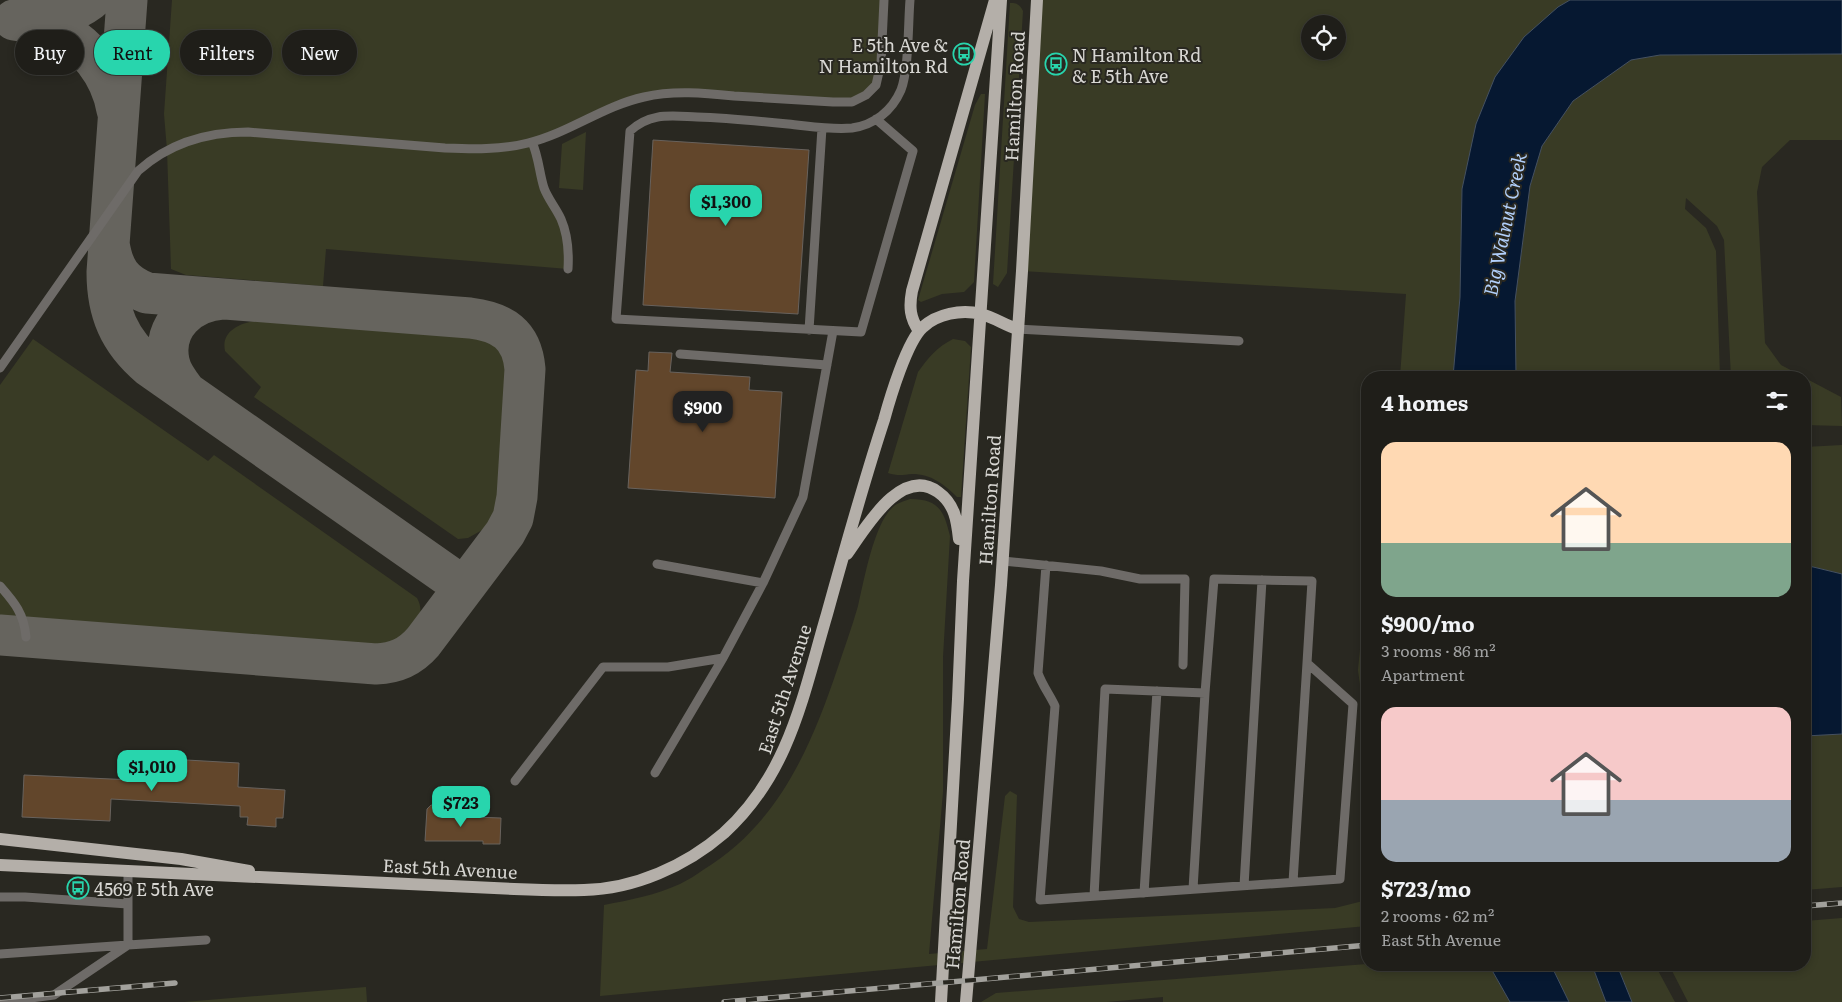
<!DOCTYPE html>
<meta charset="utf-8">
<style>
body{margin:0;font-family:Literata,serif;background:#2c2b26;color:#f1f3f6;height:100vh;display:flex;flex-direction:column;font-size:19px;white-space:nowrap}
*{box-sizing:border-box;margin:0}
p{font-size:16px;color:#a1a2a2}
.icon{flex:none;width:28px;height:28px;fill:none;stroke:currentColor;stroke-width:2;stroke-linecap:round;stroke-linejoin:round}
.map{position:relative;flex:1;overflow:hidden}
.sheet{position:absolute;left:1361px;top:371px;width:450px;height:600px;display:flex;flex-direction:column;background:#1f1e19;border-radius:20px;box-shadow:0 2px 8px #0003,0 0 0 1px #3c3c38}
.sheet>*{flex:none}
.banner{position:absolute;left:15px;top:30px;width:475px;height:45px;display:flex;gap:10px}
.fabs{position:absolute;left:1301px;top:15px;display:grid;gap:10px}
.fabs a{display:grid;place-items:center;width:45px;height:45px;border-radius:50%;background:#1f1e19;box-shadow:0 2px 8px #0003,0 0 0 1px #3c3c38;font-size:25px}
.price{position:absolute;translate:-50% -42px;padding:0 11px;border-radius:10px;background:#28d5ad;color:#111;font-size:16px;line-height:32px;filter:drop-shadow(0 1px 2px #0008)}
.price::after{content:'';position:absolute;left:50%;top:30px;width:15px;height:11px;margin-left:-8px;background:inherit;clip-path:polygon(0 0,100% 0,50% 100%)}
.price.selected{background:#222;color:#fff}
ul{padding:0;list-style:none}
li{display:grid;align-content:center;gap:10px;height:265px;padding:0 20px}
li span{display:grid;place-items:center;height:155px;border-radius:15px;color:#555}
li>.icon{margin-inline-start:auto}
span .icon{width:90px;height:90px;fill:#fffc;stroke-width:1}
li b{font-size:21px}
h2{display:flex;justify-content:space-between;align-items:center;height:60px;padding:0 20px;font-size:21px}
.chip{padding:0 18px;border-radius:22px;background:#1f1e19;box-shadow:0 2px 8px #0003,0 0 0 1px #3c3c38;font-size:18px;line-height:45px}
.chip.selected{background:#28d5ad;color:#111}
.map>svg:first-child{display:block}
.green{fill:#393b25;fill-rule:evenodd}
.water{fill:#061831;stroke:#455161}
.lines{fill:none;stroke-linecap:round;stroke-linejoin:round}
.taxiway{stroke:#66645e;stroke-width:41}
.building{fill:#62462b;stroke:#68625d}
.service{stroke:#6e6b68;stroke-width:9}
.primary{stroke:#b4afa9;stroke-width:12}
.rail-casing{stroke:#a2a19c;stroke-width:5.5}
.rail{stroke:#292821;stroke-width:4;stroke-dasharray:11;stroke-linecap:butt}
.labels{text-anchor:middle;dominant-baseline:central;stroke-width:4;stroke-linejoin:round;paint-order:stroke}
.poi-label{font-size:18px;fill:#d7d6d2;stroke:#292821;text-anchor:start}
.street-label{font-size:18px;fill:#d7d6d2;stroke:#292821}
.water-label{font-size:19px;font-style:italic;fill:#b1cffa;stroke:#292821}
</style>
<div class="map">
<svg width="1842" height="1002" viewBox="0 0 1842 1002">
<rect width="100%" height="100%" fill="#292821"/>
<path class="green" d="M 172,0 L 884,0 L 876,85 L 852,102 L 698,93 L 646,96 L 533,142 L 544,187 L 561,218 L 568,269 L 326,249 L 323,286 L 186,275 L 171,269 L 167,150 L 164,114 Z
M 1037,0 L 1570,0 L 1558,8 L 1462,189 L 1460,297 L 1453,377 L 1400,377 L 1406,294 L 1022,271 ZM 1310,24 L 1338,24 L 1338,51 L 1310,51 Z
M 1010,3 C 1018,3 1020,5 1023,11 L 1007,273 L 998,287 L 993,284 Z
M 1842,54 L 1842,140 L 1790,140 L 1762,167 L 1757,192 L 1765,343 L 1781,365 L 1804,377 L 1731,377 L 1724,240 L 1717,226 L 1686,198 L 1685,209 L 1706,228 L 1716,251 L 1720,377 L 1516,378 L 1515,301 L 1530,186 L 1542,146 L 1573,101 L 1631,60 L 1660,55 Z
M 981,94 L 985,94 L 974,282 L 964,292 L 942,294 L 921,302 L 918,300 L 975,105 Z
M 586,132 L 583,190 L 559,188 L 562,144 Z
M 254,321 L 320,326 L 321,322 L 483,334 C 496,338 504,343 508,356 L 501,474 L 496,510 L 484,529 L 468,538 L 458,539 L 254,397 L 261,387 L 225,351 C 221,332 238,324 254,321 Z
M 33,339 L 208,461 L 214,455 L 417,598 C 427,615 414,636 398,645 C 393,648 385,649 379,650 L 0,623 L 0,385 Z
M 953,339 L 965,341 L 971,347 L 961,497 L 957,497 C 944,484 931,474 912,474 C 903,475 897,476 888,473 L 918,372 C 928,358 937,347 953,339 Z
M 1805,378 L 1841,397 L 1842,426 L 1805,425 Z
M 1842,445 L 1842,574 L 1805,565 L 1805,447 Z
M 910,499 C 939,499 944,511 950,536 L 943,657 L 943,792 L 929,954 L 987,949 L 1005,796 L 1010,791 L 1017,795 L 1013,907 L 1019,919 L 1029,922 L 1335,908 L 1367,900 L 1367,926 L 600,996 L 604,905 C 630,900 656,895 680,884 C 688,880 696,875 703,870 C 777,825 810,750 837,670 C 844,649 852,627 858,606 C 864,581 874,523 893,507 C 897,503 905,501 910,499 Z
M 1367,578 L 1367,693 L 1360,685 L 1358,670 Z
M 1842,734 L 1842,887 L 1805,890 L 1805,736 Z
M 1842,918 L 1842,1002 L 1688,1002 L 1669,965 L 1805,965 L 1805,921 Z
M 1367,964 L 1489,965 L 1510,1002 L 1163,1002 L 1163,997 L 1107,1002 L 981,1002 L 996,993 Z
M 1551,965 L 1592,965 L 1606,1002 L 1569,1002 Z
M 1617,965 L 1655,965 L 1675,1002 L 1632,1002 Z
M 366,987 L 367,1002 L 184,1002 Z"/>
<path class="water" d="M 1570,0 L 1842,0 L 1842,54 L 1660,55 L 1631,60 L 1573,101 L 1542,146 L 1530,186 L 1515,301 L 1516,377 L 1453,377 L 1460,297 L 1462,189 L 1476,124 L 1495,77 L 1524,37 L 1558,7 Z
M 1805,565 L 1842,574 L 1842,734 L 1805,736 Z
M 1489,965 L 1551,965 L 1569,1002 L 1510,1002 Z
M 1592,965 L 1617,965 L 1632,1002 L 1606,1002 Z"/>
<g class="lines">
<path class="taxiway" d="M 127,0 L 107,272 C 107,312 119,341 150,367 L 464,587
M 14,20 C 27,22 40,23 52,28 C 86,41 111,75 117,110
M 22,20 C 47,20 70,15 90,0
M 186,392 C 179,383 171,373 169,361 C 162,326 190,301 223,299
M 0,635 L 376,664 C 396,663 410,657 423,642 L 505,533 L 513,518 L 517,497 L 525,369 C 522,334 502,322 470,318 L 147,293 C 121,283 113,269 109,243"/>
</g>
<path class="building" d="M 653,140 L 809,150 L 798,314 L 643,305 Z
M 649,352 L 672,353 L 670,372 L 750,377 L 749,390 L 782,392 L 775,498 L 628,488 L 636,370 L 648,371 Z
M 134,757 L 239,763 L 238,787 L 285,790 L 283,818 L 276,818 L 276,827 L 247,825 L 248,817 L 240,817 L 240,806 L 111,799 L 110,821 L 22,817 L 24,775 L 133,780 Z
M 431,805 L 437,806 L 447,816 L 501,818 L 500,844 L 483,844 L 483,841 L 425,841 L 427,809 Z"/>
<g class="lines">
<path class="service" d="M 876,119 L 913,151 L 861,332 L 616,319 L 630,131 C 651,112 671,116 697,117 C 727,118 758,121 788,124 C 809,126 831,130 852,128 C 874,125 892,111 901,90 C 909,69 908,24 910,0
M 532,142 C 539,158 539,172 544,188 C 548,199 556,208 561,219 C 568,235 569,252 568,269
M 1017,329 L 1239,341
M 809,330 L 822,128
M 680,354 L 827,365
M 0,368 L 138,171 C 168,144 206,132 248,132 L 445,148 C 472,149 501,150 528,143 C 569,133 603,106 644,97 C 673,90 705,93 734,96 C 767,98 800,100 833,102 L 852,102 L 866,95 L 876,85 L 881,63 L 884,0
M 1003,561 L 1101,571 L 1140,579 L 1185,579 L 1183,665
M 657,564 L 763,583 L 803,497 L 833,331
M 1046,565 L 1038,673 C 1042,685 1050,695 1055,706 L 1040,900 C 1140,893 1240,886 1340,879 L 1353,704 L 1307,663 L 1312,581 L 1214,579 L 1205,693 L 1105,689 L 1094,896
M 0,586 C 15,603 24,614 26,637
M 655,773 L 723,658 L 763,583
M 515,781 L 603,667 L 668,667 L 723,658
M 1293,882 L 1307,663
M 1244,886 L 1262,580
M 1193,889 L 1205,693
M 1144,893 L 1157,691
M 0,897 L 25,897 L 128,904
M 0,954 L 128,945 L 128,872
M 0,1002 L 54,995 L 128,945 L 206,940"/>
<path class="primary" d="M 919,331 C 910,318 909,307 912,291 L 995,0
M 847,554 C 865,529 901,465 938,492 C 955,504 957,521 959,539
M 0,839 L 181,859 L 249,871
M 0,865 L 514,889 C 537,890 561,891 584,890 C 634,889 686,866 724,833 C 790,773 803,695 827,614 C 845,549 863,484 884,420 C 890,398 907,341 923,327 C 937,314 961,309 981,314 C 993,317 1005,325 1017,329
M 941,1002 L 958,699 L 963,581 L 1001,0
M 966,1002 L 1001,585 L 1022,271 L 1037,0"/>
<g class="rail-casing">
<path id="rail" d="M 1805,906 L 1842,903
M 0,998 L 175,983
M 724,1002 L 1368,945"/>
</g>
<use href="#rail" class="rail"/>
</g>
<defs>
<g id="bus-ring" transform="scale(1.125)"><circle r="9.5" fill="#292821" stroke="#28d5ad" stroke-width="1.5"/><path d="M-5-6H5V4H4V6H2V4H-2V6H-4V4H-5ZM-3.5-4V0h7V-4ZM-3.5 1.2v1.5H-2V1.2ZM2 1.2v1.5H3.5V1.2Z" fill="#28d5ad"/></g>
</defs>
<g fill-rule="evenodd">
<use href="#bus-ring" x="964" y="54"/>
<use href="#bus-ring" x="1056" y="64"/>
<use href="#bus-ring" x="78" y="888"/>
</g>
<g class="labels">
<g class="poi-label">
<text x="948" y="44" text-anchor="end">E 5th Ave &amp;<tspan x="948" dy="21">N Hamilton Rd</tspan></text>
<text x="1072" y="54">N Hamilton Rd<tspan x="1072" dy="21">&amp; E 5th Ave</tspan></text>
<text x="94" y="888">4569 E 5th Ave</text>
</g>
<g class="street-label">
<text transform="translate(1014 96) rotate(-87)">Hamilton Road</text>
<text transform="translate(989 500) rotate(-86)">Hamilton Road</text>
<text transform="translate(784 689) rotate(-72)">East 5th Avenue</text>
<text transform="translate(450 868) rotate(3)">East 5th Avenue</text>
<text transform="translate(957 904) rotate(-85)">Hamilton Road</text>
</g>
<g class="water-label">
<text transform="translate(1504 224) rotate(-78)">Big Walnut Creek</text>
</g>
</g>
</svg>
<div class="fabs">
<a><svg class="icon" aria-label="locate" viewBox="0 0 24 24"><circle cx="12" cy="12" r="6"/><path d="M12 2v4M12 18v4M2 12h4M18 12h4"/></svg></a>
</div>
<b class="price" style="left:726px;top:227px">$1,300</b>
<b class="price selected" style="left:703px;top:433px">$900</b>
<b class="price" style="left:152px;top:792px">$1,010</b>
<b class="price" style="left:461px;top:828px">$723</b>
<div class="banner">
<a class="chip">Buy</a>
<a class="chip selected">Rent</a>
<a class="chip">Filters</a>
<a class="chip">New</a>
</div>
<section class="sheet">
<h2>4 homes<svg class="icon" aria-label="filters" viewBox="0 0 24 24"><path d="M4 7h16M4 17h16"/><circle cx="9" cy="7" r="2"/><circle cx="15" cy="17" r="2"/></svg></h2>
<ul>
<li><span style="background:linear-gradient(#ffd9b3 65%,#7fa58c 0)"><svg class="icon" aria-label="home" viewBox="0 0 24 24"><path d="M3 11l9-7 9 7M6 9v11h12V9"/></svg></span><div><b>$900/mo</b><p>3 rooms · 86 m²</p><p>Apartment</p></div></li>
<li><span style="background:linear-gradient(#f6c9c9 60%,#9aa5b1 0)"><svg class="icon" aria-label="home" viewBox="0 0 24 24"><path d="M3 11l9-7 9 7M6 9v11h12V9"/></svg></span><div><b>$723/mo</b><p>2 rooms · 62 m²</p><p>East 5th Avenue</p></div></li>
</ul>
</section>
</div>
